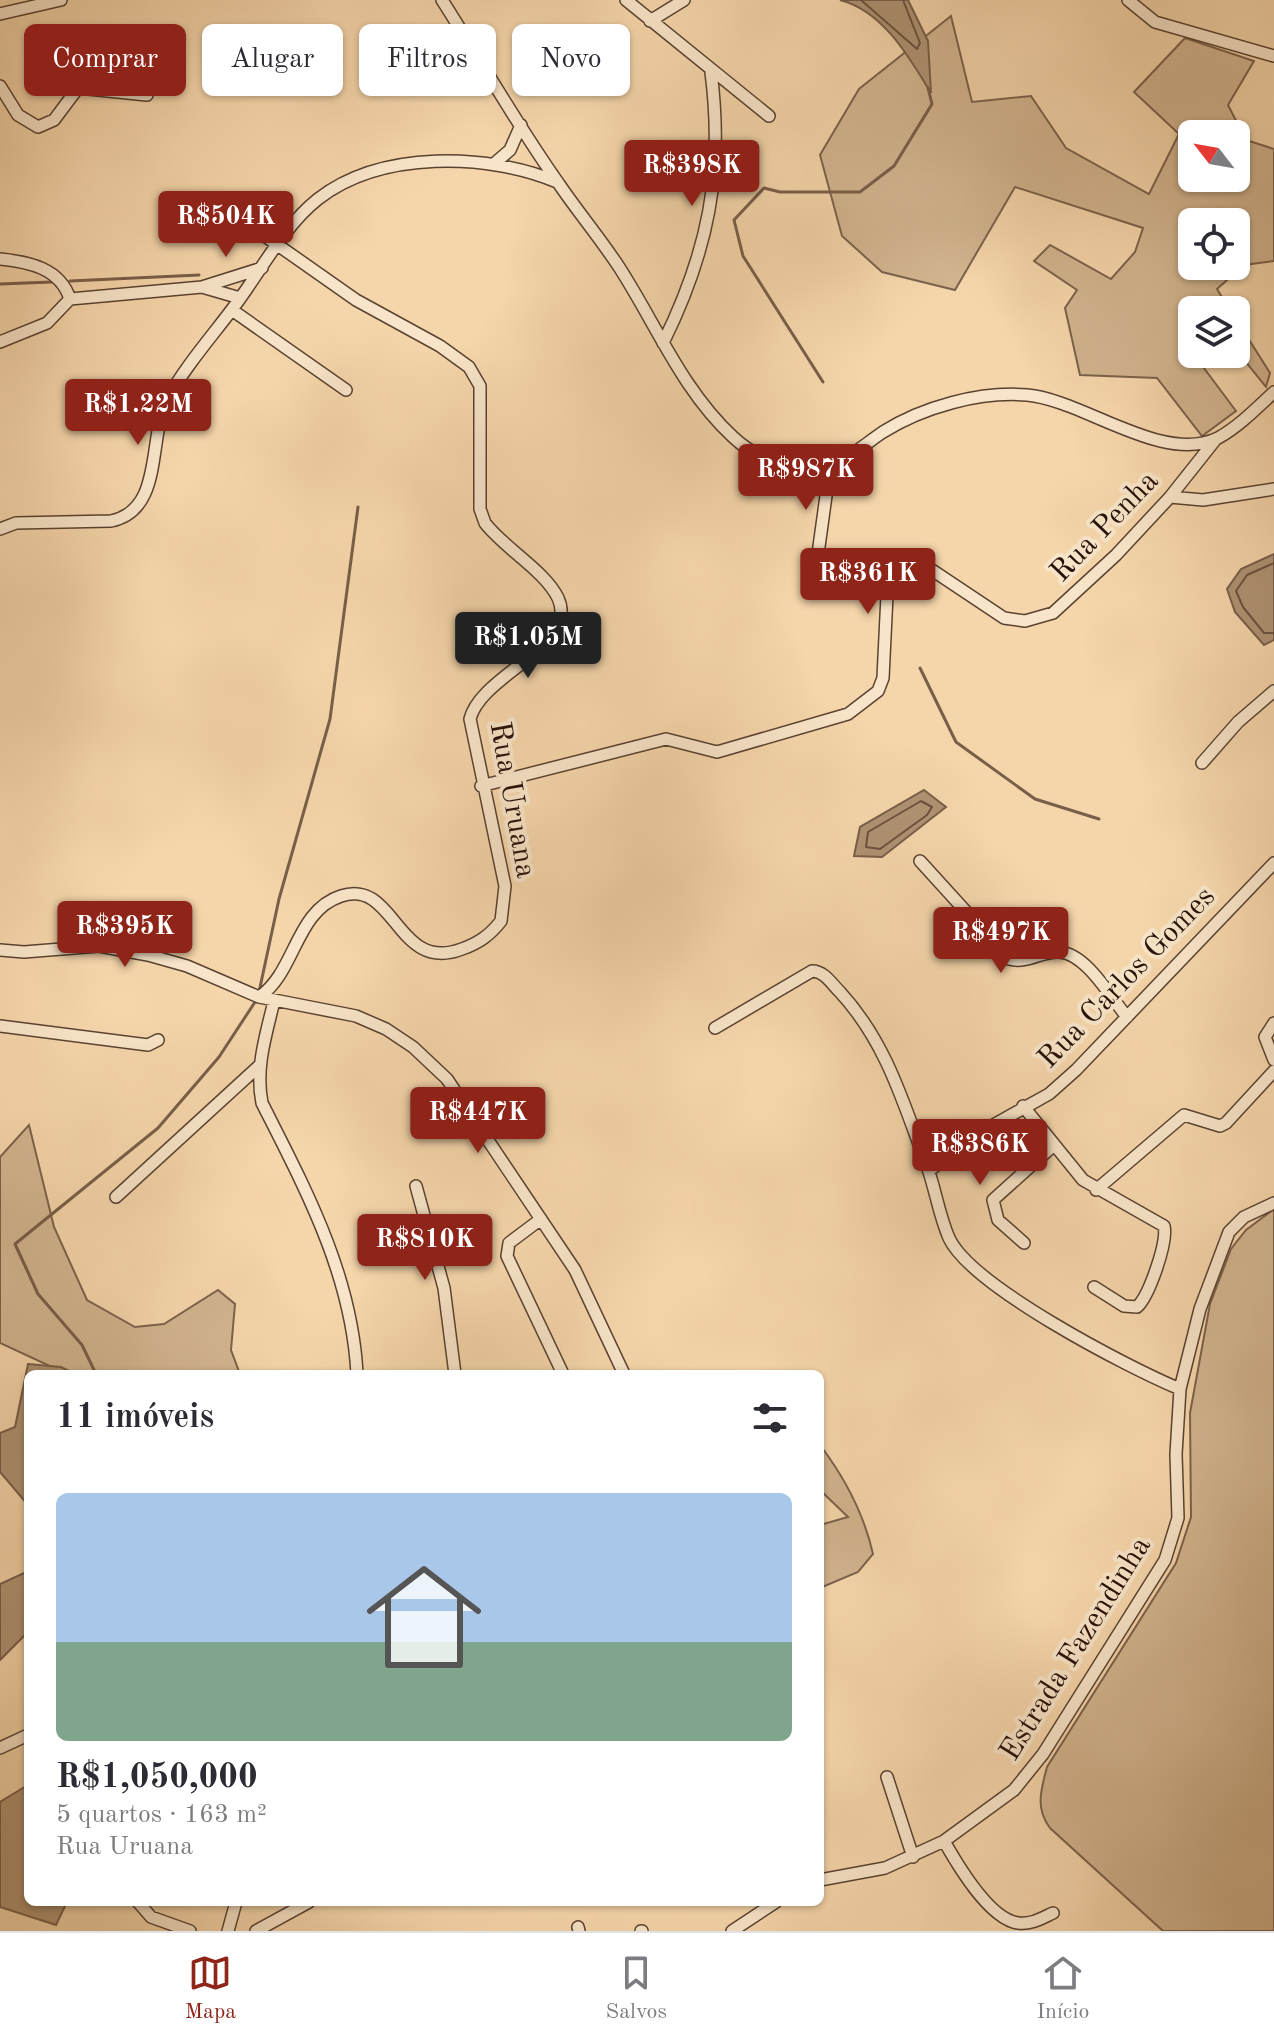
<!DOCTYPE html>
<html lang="pt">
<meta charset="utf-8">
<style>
body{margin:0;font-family:"Old Standard TT",serif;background:#f7f7f7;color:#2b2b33;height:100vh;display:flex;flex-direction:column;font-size:30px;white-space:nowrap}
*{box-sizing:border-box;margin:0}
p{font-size:26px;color:#7c7c81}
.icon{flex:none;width:44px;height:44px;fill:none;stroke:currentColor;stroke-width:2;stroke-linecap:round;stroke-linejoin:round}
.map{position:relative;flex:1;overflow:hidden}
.sheet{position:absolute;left:24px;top:1370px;width:800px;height:536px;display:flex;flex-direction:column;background:#fff;border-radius:12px;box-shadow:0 2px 6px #0004}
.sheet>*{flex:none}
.hud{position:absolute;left:24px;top:24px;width:800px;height:72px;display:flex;gap:16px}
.needle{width:52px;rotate:301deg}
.controls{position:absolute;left:1178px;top:120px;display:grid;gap:16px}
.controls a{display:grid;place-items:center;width:72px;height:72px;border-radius:12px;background:#fff;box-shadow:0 2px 6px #0004;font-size:40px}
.price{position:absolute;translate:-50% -68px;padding:0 18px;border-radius:8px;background:#8f2418;color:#fff;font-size:26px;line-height:52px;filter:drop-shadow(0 2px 4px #0008)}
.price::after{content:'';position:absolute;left:50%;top:48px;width:24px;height:18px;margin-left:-12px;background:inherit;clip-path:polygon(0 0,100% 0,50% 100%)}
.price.current{background:#222;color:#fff}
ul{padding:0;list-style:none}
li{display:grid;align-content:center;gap:16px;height:424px;padding:0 32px}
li+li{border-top:2px solid #e1e1e2}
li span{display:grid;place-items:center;height:248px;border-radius:12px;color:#555}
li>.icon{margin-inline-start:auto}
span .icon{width:144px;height:144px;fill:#fffc;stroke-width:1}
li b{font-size:34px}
h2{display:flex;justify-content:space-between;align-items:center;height:96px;padding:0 32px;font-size:34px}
.chip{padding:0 28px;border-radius:12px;background:#fff;box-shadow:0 2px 6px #0004;font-size:28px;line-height:72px}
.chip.current{background:#8f2418;color:#fff}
.tab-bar{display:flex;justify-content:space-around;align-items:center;height:112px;border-top:2px solid #e1e1e2;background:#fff;font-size:22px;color:#7c7c81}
.tab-bar a{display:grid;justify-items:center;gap:4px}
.tab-bar .current{color:#8f2418}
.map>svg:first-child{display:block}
.green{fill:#d2b48f;stroke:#7c624c;stroke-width:2;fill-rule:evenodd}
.water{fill:#af9273;stroke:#795e49;stroke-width:2}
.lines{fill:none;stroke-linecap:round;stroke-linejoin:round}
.shore{stroke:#6b523e;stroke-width:2}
.stream{stroke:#795e49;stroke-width:3}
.minor-casing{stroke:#5a4231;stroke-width:14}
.minor{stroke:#f8e4c8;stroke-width:11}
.labels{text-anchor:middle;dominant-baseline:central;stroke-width:8;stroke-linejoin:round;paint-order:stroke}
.street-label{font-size:30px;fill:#271109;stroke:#f8e4c8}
</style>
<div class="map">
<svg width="1274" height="1931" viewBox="0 0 1274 1931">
<rect width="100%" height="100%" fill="#f5d5aa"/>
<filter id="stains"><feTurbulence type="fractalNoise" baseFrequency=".0025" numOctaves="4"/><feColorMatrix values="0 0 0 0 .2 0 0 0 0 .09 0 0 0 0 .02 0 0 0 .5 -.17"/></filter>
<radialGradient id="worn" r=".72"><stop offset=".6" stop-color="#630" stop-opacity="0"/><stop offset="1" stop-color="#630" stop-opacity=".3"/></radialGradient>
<path class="green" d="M 951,16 L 972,102 L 1031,96 L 1066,148 L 1149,194 L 1179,134 L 1134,92 L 1185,38 L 1254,61 L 1228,105 L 1246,140 L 1274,149 L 1274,261 L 1244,265 L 1217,289 L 1230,310 L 1192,310 L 1189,348 L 1236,411 L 1202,436 L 1157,378 L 1080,375 L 1065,308 L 1077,290 L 1034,261 L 1050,245 L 1111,279 L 1135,252 L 1143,228 L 1015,187 L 955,290 L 882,272 L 842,236 L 820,155 L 859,89 ZM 1192,134 L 1236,134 L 1236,178 L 1192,178 ZM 1192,222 L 1236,222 L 1236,266 L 1192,266 Z
M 1236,319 L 1270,373 L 1266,387 L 1236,350 Z
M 29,1125 L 54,1227 L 87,1300 L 135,1327 L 164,1324 L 218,1290 L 235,1304 L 231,1350 L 240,1374 L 67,1374 L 0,1343 L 0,1157 Z
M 1274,1209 L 1274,1931 L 1163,1931 L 1050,1828 C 1035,1808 1041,1790 1047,1767 L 1176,1563 L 1191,1517 L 1190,1413 L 1210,1304 L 1231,1249 L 1246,1230 Z
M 820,1445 C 845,1478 864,1514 873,1554 L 858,1572 L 820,1588 L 820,1525 L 848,1517 L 820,1490 Z"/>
<path class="water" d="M 840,0 L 908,0 L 928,41 L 931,93 C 909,57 883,11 840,0 Z
M 1274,554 L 1274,640 L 1264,645 L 1235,612 L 1227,589 L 1241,569 Z
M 924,790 L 946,807 L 882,857 L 854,856 L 860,827 Z
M 28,1364 L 61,1367 L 75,1374 L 28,1374 L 28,1505 L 0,1472 L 0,1433 L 15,1427 Z
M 24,1573 L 28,1578 L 28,1632 L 0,1660 L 0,1584 Z
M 28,1785 L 28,1902 L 67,1902 L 56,1925 L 0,1907 L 0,1802 Z"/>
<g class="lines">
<path class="shore" d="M 861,0 L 917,49 L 920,43 L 903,0
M 1274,563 L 1247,575 L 1236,591 L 1243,607 L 1264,633 L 1274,633
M 921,801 L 932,807 L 927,815 L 880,849 L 866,847 L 868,832 Z"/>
<path class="stream" d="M 70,281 L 199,275
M 0,284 L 52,282
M 823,382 L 743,256 L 734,220 L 764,188 L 780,192 L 860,192 L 894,166 L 932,104 L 928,88
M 920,668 L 956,742 L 1035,799 L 1099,819
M 259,992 L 279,899 L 330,719 L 358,507
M 96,1374 L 82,1345 L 38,1294 L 15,1244 L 158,1128 L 219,1057 L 257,999"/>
<g class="minor-casing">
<path id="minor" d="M 442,0 C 481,61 517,125 559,184 C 578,212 600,238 619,267 C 656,324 682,390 733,437 C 754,457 780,466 809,468 C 840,469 859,448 883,432 C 923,407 980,391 1027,395 C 1084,400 1162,465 1218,438 C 1238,427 1257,408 1274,392
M 626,0 L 769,116
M 1128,0 L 1155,22 L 1274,56
M 0,14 L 61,0
M 650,21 L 684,0
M 0,86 L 18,115 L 38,127 L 54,120 L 78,88 L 147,95
M 495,163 L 510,150 L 521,125
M 215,201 L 356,300 L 440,346 L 469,367 L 480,386 L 480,509 L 485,523 C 504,548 545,571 558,598 C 580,646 481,674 470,719 L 505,886 L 501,921 C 490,935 479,943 462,949 C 396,974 396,878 341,896 C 295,911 296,972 259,997
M 0,259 C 29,262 60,268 70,299
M 202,287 L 262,268
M 70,299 L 202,287 L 240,298
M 232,310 L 346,390
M 0,342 L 47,323 L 70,299
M 663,343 C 708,252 724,173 711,72
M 1170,497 L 1203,500 L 1274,489
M 0,529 L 16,523 L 111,521 C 165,510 147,436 168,398 C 186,365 214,334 236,304 C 262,269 284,226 318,199 C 381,150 488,153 557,182
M 817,561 L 830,467
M 1202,763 L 1238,722 L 1274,691
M 481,786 L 666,739 L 717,752 L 848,714 L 878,691 L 883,678 L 887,595 L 889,585 L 901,569 L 932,570 L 1004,618 L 1025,621 L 1053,613 L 1116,555 L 1170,497 L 1216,439
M 920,861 L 1009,959 C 1028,964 1041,951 1059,952 C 1086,953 1111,998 1127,1017
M 0,950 L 24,952 L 99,946 L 148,955 L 187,966 L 259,997 L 356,1016 L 386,1029 L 413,1047 L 447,1079 L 575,1270 L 624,1374
M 274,1001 C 266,1035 255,1068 262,1103 C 306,1190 352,1275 357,1374
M 1274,1023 L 1265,1037 L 1274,1060
M 0,1026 L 148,1045 L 158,1040
M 715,1028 L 812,971 C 824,971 831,983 840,992 C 887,1043 904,1105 928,1169 C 936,1192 939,1215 949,1238 C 971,1286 1129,1368 1180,1389
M 1023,1106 L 1083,1180 L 1164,1226 C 1168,1242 1149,1296 1137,1307 L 1124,1306 L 1094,1287
M 929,1171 L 970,1138 L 1049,1094 L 1076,1070 L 1274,863
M 416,1186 L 444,1288 L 455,1374
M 1096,1190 L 1184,1115 L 1220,1126 L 1226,1123 L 1274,1071
M 116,1197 L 260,1065
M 541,1219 L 509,1243 L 507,1256 L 563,1374
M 1024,1243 L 998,1220 L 993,1200 L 1054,1145
M 0,1748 L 28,1735
M 887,1777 L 913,1857
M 944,1841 C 957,1864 989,1919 1018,1923 C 1031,1925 1042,1918 1053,1913
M 820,1880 L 885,1868 L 944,1841 L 1014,1790 L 1043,1754 L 1165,1560 L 1178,1518 L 1176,1454 L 1180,1389 L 1200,1309 L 1229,1232 L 1244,1217 L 1274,1203
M 138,1902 L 151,1917 L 190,1931
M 578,1927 L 579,1931
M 228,1931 L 236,1902
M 256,1931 L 309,1902
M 641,1931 L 642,1931
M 732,1931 L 776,1902"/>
</g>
<use href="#minor" class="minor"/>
</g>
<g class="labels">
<g class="street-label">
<text transform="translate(1105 527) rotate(-46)">Rua Penha</text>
<text transform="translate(512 800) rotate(80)">Rua Uruana</text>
<text transform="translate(1127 978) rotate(-46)">Rua Carlos Gomes</text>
<text transform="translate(1076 1649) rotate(-58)">Estrada Fazendinha</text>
</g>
</g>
<rect width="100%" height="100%" filter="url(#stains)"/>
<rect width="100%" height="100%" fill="url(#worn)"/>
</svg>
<div class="controls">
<a><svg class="needle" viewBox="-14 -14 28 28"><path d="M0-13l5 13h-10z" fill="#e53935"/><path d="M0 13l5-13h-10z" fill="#7c7c81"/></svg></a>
<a><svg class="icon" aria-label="locate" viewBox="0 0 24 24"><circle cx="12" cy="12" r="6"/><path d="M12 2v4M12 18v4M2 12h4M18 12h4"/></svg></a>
<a><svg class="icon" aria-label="layers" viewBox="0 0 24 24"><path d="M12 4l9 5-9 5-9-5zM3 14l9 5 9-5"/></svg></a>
</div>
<b class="price" style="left:692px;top:208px">R$398K</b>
<b class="price" style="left:226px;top:259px">R$504K</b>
<b class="price" style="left:138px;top:447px">R$1.22M</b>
<b class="price" style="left:806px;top:512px">R$987K</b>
<b class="price" style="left:868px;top:616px">R$361K</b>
<b class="price current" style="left:528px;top:680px">R$1.05M</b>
<b class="price" style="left:125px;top:969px">R$395K</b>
<b class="price" style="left:1001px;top:975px">R$497K</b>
<b class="price" style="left:478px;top:1155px">R$447K</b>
<b class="price" style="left:980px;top:1187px">R$386K</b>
<b class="price" style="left:425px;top:1282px">R$810K</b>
<div class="hud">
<a class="chip current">Comprar</a>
<a class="chip">Alugar</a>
<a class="chip">Filtros</a>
<a class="chip">Novo</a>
</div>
<section class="sheet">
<h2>11 imóveis<svg class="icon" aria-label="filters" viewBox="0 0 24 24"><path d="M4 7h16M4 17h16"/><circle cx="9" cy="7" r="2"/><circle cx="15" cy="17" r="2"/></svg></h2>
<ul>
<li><span style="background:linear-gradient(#a9c7e8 60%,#7fa58c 0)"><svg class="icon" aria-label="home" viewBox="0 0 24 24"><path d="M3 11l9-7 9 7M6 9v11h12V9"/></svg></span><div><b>R$1,050,000</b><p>5 quartos · 163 m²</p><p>Rua Uruana</p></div></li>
</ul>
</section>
</div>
<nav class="tab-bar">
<a class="current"><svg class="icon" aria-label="map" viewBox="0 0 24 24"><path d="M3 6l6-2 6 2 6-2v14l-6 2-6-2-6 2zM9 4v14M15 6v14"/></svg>Mapa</a>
<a><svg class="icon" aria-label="saved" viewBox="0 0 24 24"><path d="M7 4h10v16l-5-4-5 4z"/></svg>Salvos</a>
<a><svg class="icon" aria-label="home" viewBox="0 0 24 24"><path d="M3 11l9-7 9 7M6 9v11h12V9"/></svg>Início</a>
</nav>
